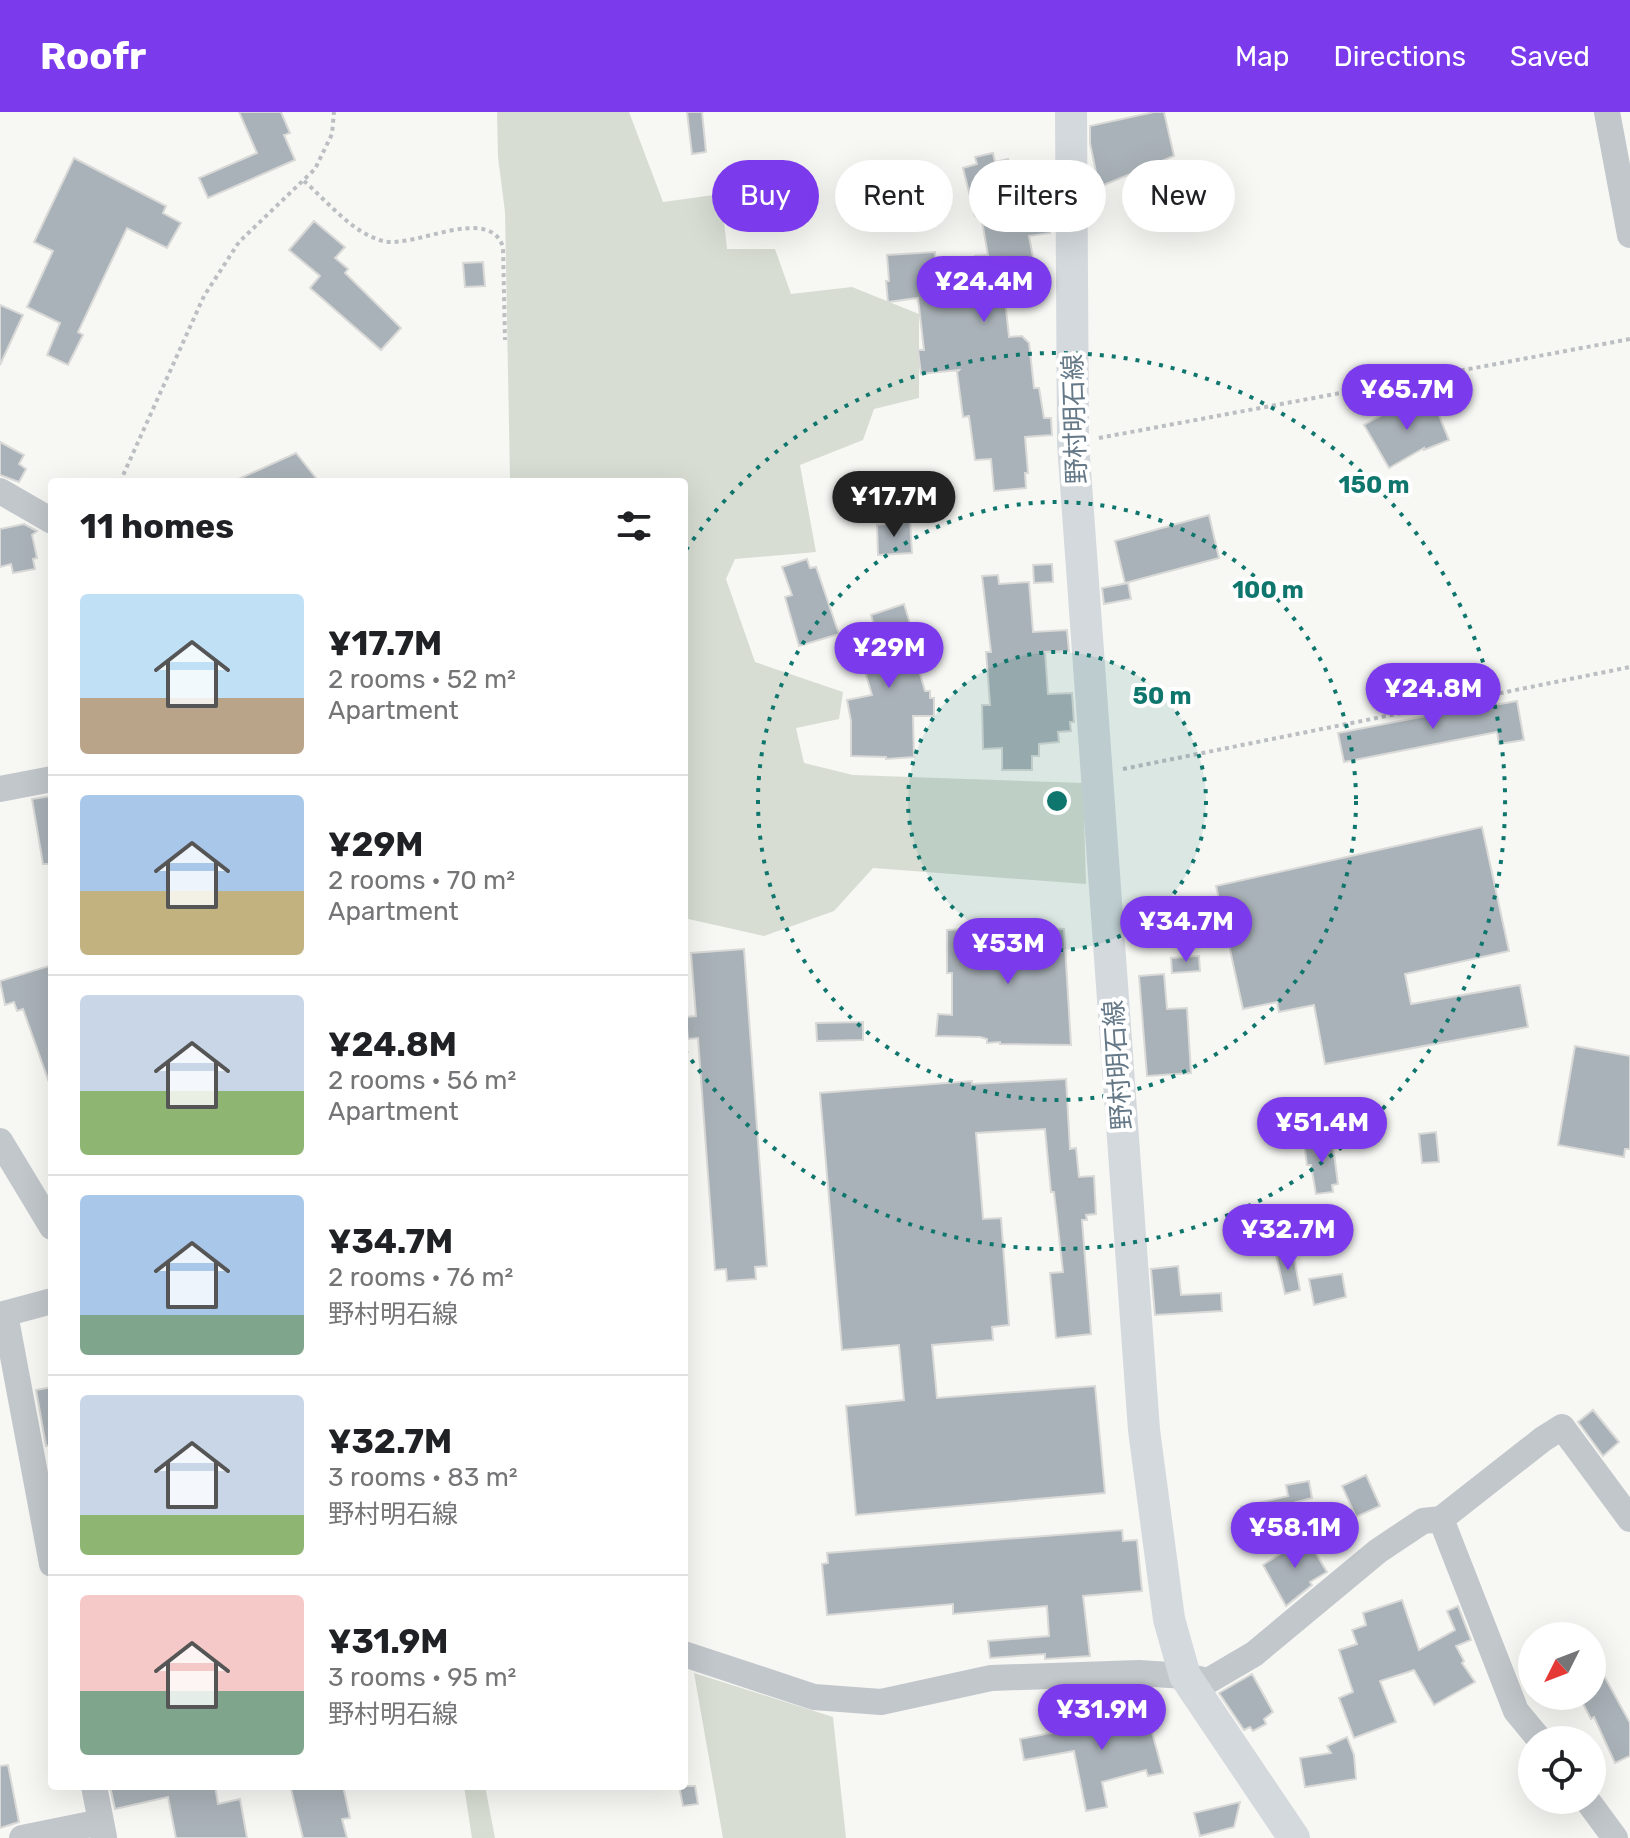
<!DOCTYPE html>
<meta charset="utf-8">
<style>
body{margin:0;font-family:Rubik,"Noto Sans JP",sans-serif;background:#f6f6f6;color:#202124;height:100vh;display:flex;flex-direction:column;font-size:30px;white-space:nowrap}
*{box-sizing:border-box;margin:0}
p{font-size:26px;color:#757577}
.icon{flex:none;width:44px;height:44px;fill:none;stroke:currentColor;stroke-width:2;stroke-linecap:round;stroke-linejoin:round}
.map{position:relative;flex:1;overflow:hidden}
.side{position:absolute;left:48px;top:366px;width:640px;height:1312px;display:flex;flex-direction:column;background:#fff;border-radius:8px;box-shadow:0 8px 32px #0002}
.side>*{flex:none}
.top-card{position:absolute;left:712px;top:48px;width:760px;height:72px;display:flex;gap:16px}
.needle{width:52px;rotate:228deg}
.fabs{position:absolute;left:1518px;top:1510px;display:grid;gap:16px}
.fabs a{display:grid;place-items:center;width:88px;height:88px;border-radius:50%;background:#fff;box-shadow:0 8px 32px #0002;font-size:40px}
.price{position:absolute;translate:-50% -68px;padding:0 18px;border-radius:28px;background:#7c3aed;color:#fff;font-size:26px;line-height:52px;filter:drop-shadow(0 2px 4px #0008)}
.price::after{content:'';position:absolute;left:50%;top:48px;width:24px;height:18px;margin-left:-12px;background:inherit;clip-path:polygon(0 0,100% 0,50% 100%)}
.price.current{background:#222;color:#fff}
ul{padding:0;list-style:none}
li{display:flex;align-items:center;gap:24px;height:200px;padding:0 32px}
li+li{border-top:2px solid #e0e0e0}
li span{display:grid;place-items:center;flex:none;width:224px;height:160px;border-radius:8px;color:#555}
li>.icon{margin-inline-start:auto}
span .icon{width:96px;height:96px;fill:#fffc;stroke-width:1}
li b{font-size:34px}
h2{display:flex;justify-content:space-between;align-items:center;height:96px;padding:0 32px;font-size:34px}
.pill{padding:0 28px;border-radius:36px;background:#fff;box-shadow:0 8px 32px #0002;font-size:28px;line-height:72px}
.pill.current{background:#7c3aed;color:#fff}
header{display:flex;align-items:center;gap:48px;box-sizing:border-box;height:112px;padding:0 40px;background:#7c3aed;color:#fff}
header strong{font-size:38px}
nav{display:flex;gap:44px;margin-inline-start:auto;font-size:28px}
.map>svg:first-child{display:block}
.green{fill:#d7ddd3}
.building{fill:#a9b2b8;stroke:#d9d9d7;stroke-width:2}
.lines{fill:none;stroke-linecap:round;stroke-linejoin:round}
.path{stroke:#bcbfc2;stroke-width:4;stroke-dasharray:4 4;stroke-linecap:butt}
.minor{stroke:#c2c7cb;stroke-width:26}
.major{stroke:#d4d9dd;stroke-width:32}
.ring{fill:none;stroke:#0f766e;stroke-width:4;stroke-dasharray:4 8}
.labels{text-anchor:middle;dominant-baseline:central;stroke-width:8;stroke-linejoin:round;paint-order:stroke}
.street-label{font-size:26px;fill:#657887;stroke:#fff}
.centre{fill:#0f766e;stroke:#fff;stroke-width:4}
.ring-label{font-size:24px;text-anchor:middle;font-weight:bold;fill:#0f766e;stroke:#fff;stroke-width:8;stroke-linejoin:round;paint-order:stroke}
</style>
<header>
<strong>Roofr</strong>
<nav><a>Map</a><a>Directions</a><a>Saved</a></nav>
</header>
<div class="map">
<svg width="1630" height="1726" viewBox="0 0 1630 1726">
<rect width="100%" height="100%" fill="#f7f7f4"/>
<path class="green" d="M 497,0 L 629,0 L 663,90 L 721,82 L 727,137 L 775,137 L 791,182 L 852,175 L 919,202 L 919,286 L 874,297 L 863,328 L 800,353 L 816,440 L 735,447 L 726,467 L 755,550 L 843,580 L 839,607 L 796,616 L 804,651 L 853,663 L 1083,671 L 1086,772 L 873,756 L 834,799 L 764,824 L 684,806 L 684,370 L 502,370 L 510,367 L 505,100 L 498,45 Z
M 694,1561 L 833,1605 L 846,1726 L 723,1726 Z
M 464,1674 L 485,1674 L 495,1726 L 472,1726 Z"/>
<path class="building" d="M 239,0 L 281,0 L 290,21 L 284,23 L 295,48 L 208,86 L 199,66 L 257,41 Z
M 687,0 L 702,0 L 706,40 L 692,42 Z
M 1154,0 L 1164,0 L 1174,44 L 1099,75 L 1090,31 L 1090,14 Z
M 993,41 L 995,50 L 1008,47 L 1019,90 L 1044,86 L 1050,121 L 1029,124 L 1036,162 L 1003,169 L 1009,225 L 1022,224 L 1029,231 L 1034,276 L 1039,276 L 1044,306 L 1051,306 L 1052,323 L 1025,325 L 1028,361 L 1025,361 L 1026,376 L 994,379 L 991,347 L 975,348 L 969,304 L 963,305 L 957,260 L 959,258 L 921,262 L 918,238 L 924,238 L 918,186 L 888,190 L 886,169 L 889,169 L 887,143 L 935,140 L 938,183 L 969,180 L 969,175 L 978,174 L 975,144 L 988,143 L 981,103 L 975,104 L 963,56 L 977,52 L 975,45 Z
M 74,46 L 166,94 L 163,101 L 181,111 L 167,136 L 127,116 L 78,220 L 83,223 L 68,253 L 47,243 L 60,211 L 27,195 L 53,139 L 34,130 Z
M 314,109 L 345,135 L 335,146 L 348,157 L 345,161 L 401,216 L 381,238 L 310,176 L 320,164 L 289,138 Z
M 483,150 L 485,174 L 465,175 L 463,151 Z
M 0,193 L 23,203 L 0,253 Z
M 1432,286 L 1449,328 L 1424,338 L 1424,336 L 1389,356 L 1364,313 L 1398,294 L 1398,300 Z
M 0,330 L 24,343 L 19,352 L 26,357 L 19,370 L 0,363 Z
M 296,341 L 319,370 L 232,370 Z
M 1209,403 L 1219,446 L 1125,471 L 1115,429 Z
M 910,409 L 912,441 L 878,443 L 877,413 Z
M 24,412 L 37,419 L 32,423 L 37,446 L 33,447 L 35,457 L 13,461 L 11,452 L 0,455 L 0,417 Z
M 807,447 L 810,456 L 816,455 L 839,522 L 799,534 L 785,485 L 792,483 L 782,455 Z
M 1052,452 L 1053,470 L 1034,471 L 1033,453 Z
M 998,463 L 999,472 L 1029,470 L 1033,520 L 1067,518 L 1069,539 L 1045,540 L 1048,582 L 1072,581 L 1074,610 L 1070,610 L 1071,619 L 1058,620 L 1059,630 L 1039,632 L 1039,644 L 1032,644 L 1032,658 L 1002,658 L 1002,636 L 983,637 L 982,593 L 990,593 L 986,540 L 991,540 L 982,464 Z
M 1128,471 L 1131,487 L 1104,492 L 1102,476 Z
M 904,492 L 911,515 L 907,516 L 925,579 L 930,579 L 930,586 L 934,586 L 934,604 L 913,604 L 914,645 L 886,647 L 886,645 L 851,644 L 851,609 L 847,588 L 872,583 L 855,526 L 876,520 L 871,503 Z
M 1517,589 L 1524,628 L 1499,632 L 1497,620 L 1344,650 L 1338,621 L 1472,595 L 1472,597 Z
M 52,684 L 52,752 L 43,752 L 32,687 Z
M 1482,715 L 1509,839 L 1405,862 L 1411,892 L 1520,873 L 1528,915 L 1325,952 L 1314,893 L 1279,900 L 1277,890 L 1243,897 L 1216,774 Z
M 1007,815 L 1064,817 L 1071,933 L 1000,932 L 1000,930 L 987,931 L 987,927 L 980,925 L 936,924 L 938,902 L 952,903 L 952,861 L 947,861 L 947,818 Z
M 744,837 L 767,1154 L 755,1155 L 756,1167 L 727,1169 L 726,1157 L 715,1158 L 698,926 L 688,927 L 686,905 L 696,904 L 691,841 Z
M 1199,844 L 1200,859 L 1172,861 L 1171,846 Z
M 52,853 L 52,972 L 50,973 L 23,897 L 17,899 L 14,890 L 5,893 L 0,869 Z
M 1164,862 L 1167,897 L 1187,896 L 1191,961 L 1147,964 L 1139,864 Z
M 863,910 L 863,928 L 817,929 L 816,911 Z
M 1575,934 L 1630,944 L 1630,1037 L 1625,1037 L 1624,1045 L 1558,1033 Z
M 1066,967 L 1070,1037 L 1076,1036 L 1079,1065 L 1094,1064 L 1096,1102 L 1086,1103 L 1087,1108 L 1082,1108 L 1091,1222 L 1056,1226 L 1050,1161 L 1063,1160 L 1054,1080 L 1051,1080 L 1045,1017 L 976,1021 L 983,1107 L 1001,1106 L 1009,1213 L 992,1215 L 993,1228 L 932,1233 L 937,1286 L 1095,1274 L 1105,1381 L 856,1403 L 846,1294 L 904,1288 L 899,1233 L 842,1238 L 820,981 L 972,969 L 972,972 Z
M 1436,1020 L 1439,1050 L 1422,1051 L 1419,1022 Z
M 1332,1026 L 1338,1072 L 1332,1073 L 1333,1080 L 1316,1082 L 1311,1053 L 1307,1053 L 1304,1031 Z
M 1293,1140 L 1300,1178 L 1285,1182 L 1276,1143 Z
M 1178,1154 L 1181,1183 L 1221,1181 L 1222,1199 L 1155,1203 L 1151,1157 Z
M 1342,1162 L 1346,1185 L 1314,1193 L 1309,1167 Z
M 52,1275 L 52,1333 L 46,1334 L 36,1278 Z
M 1593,1298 L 1619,1330 L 1603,1344 L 1578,1310 Z
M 1366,1363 L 1380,1394 L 1356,1405 L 1342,1374 Z
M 1309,1369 L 1312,1386 L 1296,1390 L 1317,1412 L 1248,1428 L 1241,1395 L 1288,1384 L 1286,1373 Z
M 1122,1418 L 1123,1429 L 1137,1428 L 1142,1479 L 1083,1484 L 1090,1544 L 1045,1547 L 1045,1542 L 990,1546 L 988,1529 L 1049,1524 L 1047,1494 L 953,1502 L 953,1492 L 827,1503 L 822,1452 L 828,1451 L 827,1441 Z
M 1306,1425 L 1327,1460 L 1310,1470 L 1312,1473 L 1286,1494 L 1263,1453 Z
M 1402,1488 L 1419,1538 L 1455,1518 L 1447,1499 L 1458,1494 L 1471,1528 L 1456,1534 L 1464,1549 L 1462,1551 L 1475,1570 L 1434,1593 L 1414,1558 L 1380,1569 L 1396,1610 L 1354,1626 L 1339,1586 L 1353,1580 L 1339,1538 L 1357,1532 L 1352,1518 L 1366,1513 L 1363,1501 Z
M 1252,1562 L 1273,1600 L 1264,1607 L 1266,1612 L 1253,1619 L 1250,1615 L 1244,1618 L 1219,1581 Z
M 1603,1562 L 1630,1611 L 1630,1644 L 1615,1651 L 1594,1605 L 1591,1607 L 1579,1584 L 1592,1584 L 1592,1568 Z
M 1146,1598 L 1163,1661 L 1148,1664 L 1146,1658 L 1102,1670 L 1107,1695 L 1086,1699 L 1074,1639 L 1024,1648 L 1020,1627 L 1112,1609 L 1111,1607 Z
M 1347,1625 L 1354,1643 L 1356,1667 L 1305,1675 L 1300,1646 L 1331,1641 L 1327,1634 Z
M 8,1653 L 19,1710 L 0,1716 L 0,1654 Z
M 110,1674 L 215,1674 L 218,1692 L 240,1687 L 247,1726 L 176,1726 L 168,1685 L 115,1697 Z
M 305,1674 L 343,1674 L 350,1706 L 342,1707 L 347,1726 L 303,1726 L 291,1677 Z
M 679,1674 L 695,1674 L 698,1692 L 683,1694 Z
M 1240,1690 L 1234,1715 L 1200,1724 L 1194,1701 Z"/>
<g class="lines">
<path class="path" d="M 304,69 C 327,89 352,121 383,129 C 414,137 489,92 503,135 L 505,228
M 1099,326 L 1630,227
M 120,370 L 204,184 L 239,130 L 315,57 L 332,22 L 334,0
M 1123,657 L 1630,555"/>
<path class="minor" d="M 1607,0 L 1630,123
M 0,379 L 52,409
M 0,677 L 52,667
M 0,1029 L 52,1115
M 5,1202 L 52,1452
M 0,1203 L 52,1189
M 1441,1407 L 1516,1599 L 1540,1628
M 684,1542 L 814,1585 L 881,1590 L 991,1566 L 1139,1561 L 1185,1564 L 1208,1569 L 1254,1542 L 1378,1439 L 1423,1409 L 1441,1407 L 1543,1327 L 1562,1315 L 1630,1407
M 94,1674 L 104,1725
M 1587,1688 L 1615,1726
M 22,1726 L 101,1710"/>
<path class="major" d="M 1071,0 L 1073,331 L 1144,1318 L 1169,1507 L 1185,1564 L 1294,1726"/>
</g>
<circle cx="1057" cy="689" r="149" fill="#0f766e" fill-opacity=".12"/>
<g class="ring">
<circle cx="1057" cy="689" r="149"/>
<circle cx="1057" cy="689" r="299"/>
<path d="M686 438A448 448 0 1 1 686 940"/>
</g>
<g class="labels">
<g class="street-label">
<text transform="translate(1075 307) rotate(-92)">野村明石線</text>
<text transform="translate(1118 953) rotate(-94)">野村明石線</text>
</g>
</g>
<circle cx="1057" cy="689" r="12" class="centre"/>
<g class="ring-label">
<text x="1374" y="381">150 m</text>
<text x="1268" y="486">100 m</text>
<text x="1162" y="592">50 m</text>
</g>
</svg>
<div class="fabs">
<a><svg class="needle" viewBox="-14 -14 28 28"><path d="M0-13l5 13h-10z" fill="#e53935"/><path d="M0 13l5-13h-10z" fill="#757577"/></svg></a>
<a><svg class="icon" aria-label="locate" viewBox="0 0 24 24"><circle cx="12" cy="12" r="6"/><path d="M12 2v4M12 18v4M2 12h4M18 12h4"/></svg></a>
</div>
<b class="price" style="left:984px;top:212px">¥24.4M</b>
<b class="price" style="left:1407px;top:320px">¥65.7M</b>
<b class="price current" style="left:894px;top:427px">¥17.7M</b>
<b class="price" style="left:889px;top:578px">¥29M</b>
<b class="price" style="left:1433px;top:619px">¥24.8M</b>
<b class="price" style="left:1186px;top:852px">¥34.7M</b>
<b class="price" style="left:1008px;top:874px">¥53M</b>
<b class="price" style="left:1322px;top:1053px">¥51.4M</b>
<b class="price" style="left:1288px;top:1160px">¥32.7M</b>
<b class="price" style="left:1295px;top:1458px">¥58.1M</b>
<b class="price" style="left:1102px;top:1640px">¥31.9M</b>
<div class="top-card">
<a class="pill current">Buy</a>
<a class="pill">Rent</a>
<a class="pill">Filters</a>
<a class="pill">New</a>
</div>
<section class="side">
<h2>11 homes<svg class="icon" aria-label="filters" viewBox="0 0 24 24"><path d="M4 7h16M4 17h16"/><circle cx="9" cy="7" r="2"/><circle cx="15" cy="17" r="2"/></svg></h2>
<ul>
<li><span style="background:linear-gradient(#bfe0f5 65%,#b9a48a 0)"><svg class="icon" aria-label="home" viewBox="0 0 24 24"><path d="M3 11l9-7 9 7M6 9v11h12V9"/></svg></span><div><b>¥17.7M</b><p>2 rooms · 52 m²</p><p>Apartment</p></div></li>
<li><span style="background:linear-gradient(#a9c7e8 60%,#c2b280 0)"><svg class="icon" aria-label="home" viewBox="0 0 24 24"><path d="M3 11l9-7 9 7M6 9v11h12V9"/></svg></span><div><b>¥29M</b><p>2 rooms · 70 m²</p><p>Apartment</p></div></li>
<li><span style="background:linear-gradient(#c9d6e8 60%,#8fb573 0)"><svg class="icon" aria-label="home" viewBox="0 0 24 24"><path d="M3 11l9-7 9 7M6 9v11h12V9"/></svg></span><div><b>¥24.8M</b><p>2 rooms · 56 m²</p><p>Apartment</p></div></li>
<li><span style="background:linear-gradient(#a9c7e8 75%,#7fa58c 0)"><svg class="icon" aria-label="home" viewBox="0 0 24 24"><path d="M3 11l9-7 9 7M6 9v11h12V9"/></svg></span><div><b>¥34.7M</b><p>2 rooms · 76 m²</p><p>野村明石線</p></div></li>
<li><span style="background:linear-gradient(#c9d6e8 75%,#8fb573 0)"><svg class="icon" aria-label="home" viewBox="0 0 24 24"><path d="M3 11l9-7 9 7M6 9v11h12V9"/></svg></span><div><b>¥32.7M</b><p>3 rooms · 83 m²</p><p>野村明石線</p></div></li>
<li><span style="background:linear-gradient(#f6c9c9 60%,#7fa58c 0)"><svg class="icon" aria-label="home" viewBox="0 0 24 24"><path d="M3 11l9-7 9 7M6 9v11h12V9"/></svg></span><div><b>¥31.9M</b><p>3 rooms · 95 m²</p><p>野村明石線</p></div></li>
</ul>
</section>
</div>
